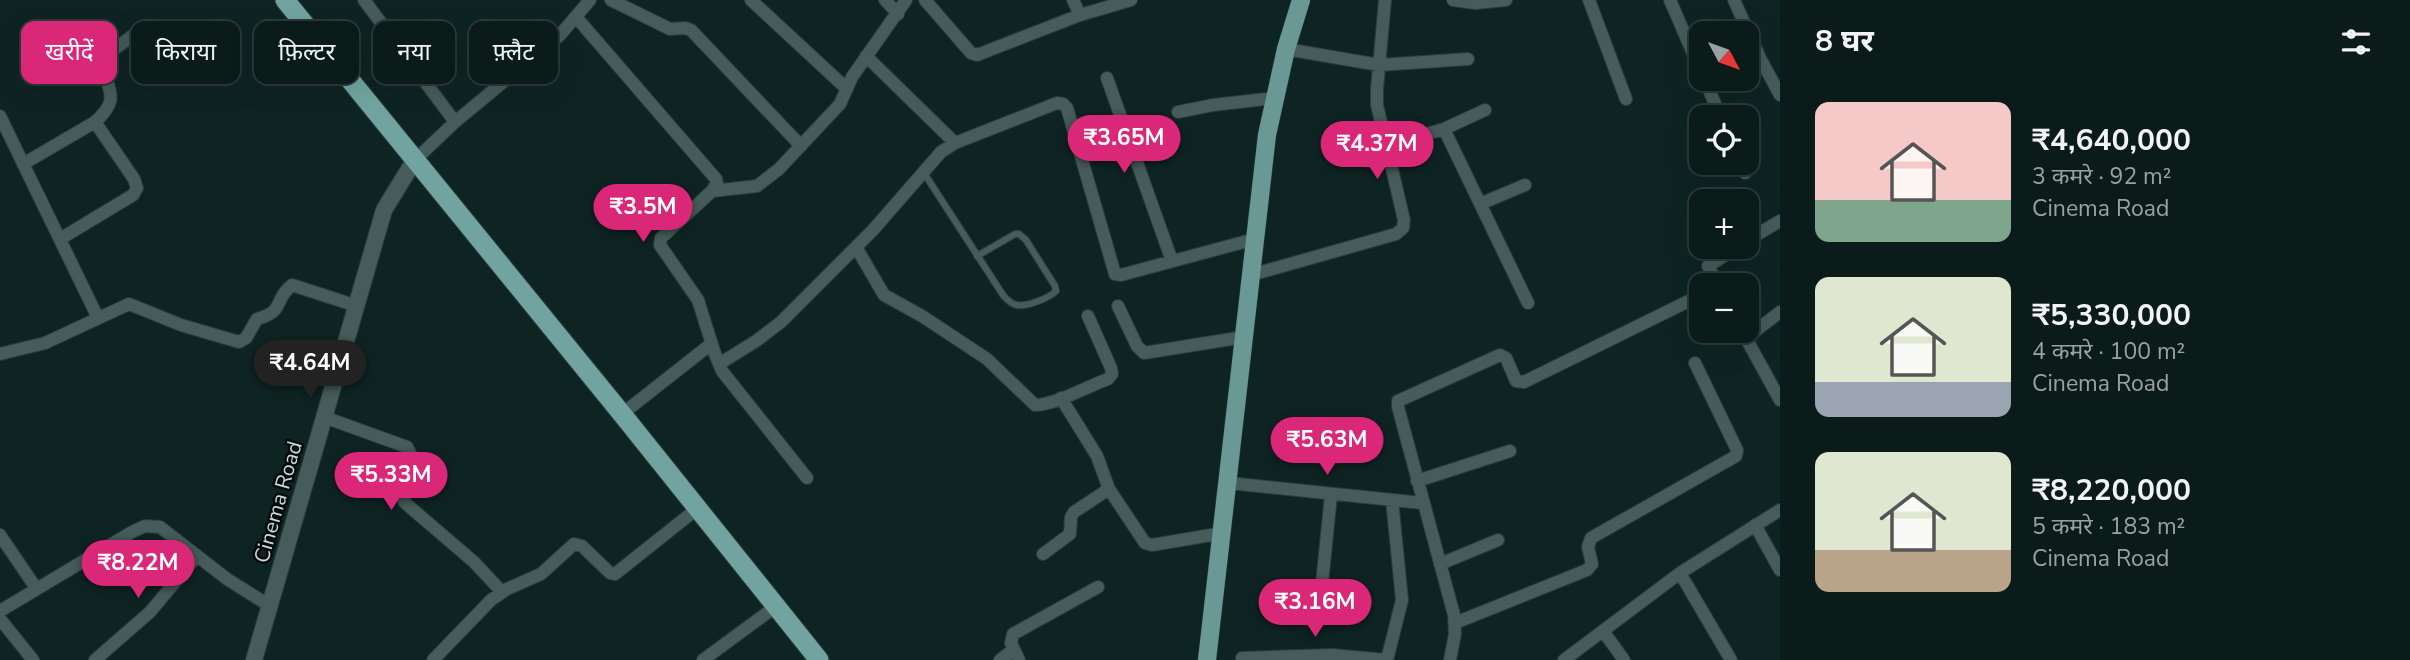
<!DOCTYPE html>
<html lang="hi">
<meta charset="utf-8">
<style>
body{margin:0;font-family:"Nunito Sans","Noto Sans Devanagari",sans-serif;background:#182827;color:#f1f3f6;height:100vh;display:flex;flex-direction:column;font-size:26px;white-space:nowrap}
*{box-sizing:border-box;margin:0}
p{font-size:23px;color:#99a1a2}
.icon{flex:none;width:38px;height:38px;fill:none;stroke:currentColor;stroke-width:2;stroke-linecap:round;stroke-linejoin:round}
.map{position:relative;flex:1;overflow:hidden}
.side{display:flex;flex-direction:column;background:#0a1b1a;width:630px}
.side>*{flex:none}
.banner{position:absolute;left:21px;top:21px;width:665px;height:63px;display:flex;gap:14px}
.needle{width:46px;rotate:131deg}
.fabs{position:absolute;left:1689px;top:21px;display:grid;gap:14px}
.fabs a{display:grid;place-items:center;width:70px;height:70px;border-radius:14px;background:#0a1b1a;box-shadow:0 7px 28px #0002,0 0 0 2px #2a3939;font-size:35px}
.price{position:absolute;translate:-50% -60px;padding:0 16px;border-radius:24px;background:#db2777;color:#fff;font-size:23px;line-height:46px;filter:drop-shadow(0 2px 4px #0008)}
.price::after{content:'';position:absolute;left:50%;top:42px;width:21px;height:16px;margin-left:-10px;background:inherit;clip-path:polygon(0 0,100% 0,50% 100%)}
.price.selected{background:#222;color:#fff}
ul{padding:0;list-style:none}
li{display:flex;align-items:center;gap:21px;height:175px;padding:0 35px}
li span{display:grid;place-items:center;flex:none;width:196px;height:140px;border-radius:14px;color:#555}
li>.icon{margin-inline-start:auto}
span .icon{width:84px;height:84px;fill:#fffc;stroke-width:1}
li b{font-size:30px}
h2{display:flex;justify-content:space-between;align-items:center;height:84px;padding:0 35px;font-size:30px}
.chip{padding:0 24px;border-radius:14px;background:#0a1b1a;box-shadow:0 7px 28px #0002,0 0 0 2px #2a3939;font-size:24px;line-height:63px}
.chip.selected{background:#db2777;color:#fff}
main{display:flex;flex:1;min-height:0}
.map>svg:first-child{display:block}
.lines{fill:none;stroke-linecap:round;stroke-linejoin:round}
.service-casing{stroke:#293e3c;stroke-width:8}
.minor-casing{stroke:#293e3c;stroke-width:14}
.tertiary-casing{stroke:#293e3c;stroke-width:18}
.primary-casing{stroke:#293e3c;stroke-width:19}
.trunk-casing{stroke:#293e3c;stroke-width:21}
.service{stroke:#465c5a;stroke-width:6}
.minor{stroke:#465c5a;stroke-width:12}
.tertiary{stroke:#465c5a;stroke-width:16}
.primary{stroke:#6a9895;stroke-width:18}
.trunk{stroke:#71a4a0;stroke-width:19}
.labels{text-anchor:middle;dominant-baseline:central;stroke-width:5;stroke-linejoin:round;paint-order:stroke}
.street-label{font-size:21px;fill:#cddbd9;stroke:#040b0b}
</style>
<main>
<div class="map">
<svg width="1780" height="660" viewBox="0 0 1780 660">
<rect width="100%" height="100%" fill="#0e2423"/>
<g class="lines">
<g class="service-casing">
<path id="service" d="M 924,173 L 1003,295 C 1007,300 1011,304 1017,305 C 1027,307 1049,298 1056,291 L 1055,286 L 1026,240 L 1019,234 L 1015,234 L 977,256"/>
</g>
<g class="minor-casing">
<path id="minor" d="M 364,0 L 455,122
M 611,0 L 670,29 L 685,28 L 691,30 L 801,146
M 751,0 L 847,89
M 885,0 L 898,14
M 925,0 L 971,53 L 977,55 L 1080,15 L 1131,0
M 1073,0 L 1080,15
M 1453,0 L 1475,3 L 1506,0
M 1589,0 L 1626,99
M 1670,0 L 1701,72
M 1734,0 L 1761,60 L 1780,95
M 576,17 L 716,179 L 717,183 L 712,191 L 661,238 L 660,245 L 698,300 L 715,354 L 722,371 L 807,478
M 1286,49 L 1379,65 L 1468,59
M 866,56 L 955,143
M 1107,78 L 1172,261
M 1704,79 L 1721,117
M 1178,112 L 1213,105 L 1274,98
M 0,116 L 98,318
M 1444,129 L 1528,303
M 1385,146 L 1444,129 L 1485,110
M 414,161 L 455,122 L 560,35 L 590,0
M 1740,163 L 1745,173
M 23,164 L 95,122 C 124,96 104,90 103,60 L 109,53 L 143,28
M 712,191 L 757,186 L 779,169 L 840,104 L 852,77 L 906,0
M 1480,204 L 1525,185
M 60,239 L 133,195 L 137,188 L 134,179 L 95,122
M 1746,241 L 1780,221
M 856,247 L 884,295 L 922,316 L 987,359 L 1035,405 C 1055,405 1088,386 1108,379 L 1112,374 L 1111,368 L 1088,316
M 1251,275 L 1396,234 L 1403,228 L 1404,220 L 1377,105 L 1377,89 L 1385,0
M 1718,285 L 1708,266 L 1738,247
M 1118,306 L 1137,346 L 1144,353 L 1244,337
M 1742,331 L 1780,400
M 1746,338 L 1780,312
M 0,354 L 45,343 L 129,304 L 181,325 L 239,342 L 246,338 L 257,319 C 286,311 273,300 292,285 L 357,306
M 719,364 L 756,341 L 781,322 L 873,230 L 941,152 L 955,143 L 1057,103 L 1063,104 L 1067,108 L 1115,274 L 1121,275 L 1255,239
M 1061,398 L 1097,456 L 1109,489 L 1145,543 L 1152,545 L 1223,533
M 622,414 L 711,344
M 324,417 L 407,447 L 412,457 L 404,502 L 474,562 L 502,592
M 1417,481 L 1510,451
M 1229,483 L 1422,503
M 1755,525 L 1780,570
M 0,535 L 36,588
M 1043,554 L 1070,534 L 1071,517 L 1074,512 L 1109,489
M 1440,564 L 1498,540
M 1680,573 L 1731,660
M 1321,593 L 1331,495
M 0,611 L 132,532 L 145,526 L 160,527 L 227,579 L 270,606
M 0,619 L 33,660
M 1455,623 L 1587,570 L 1592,564 L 1588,547 L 1591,538 L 1736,456 L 1737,450 L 1695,363
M 1603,631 L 1624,660
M 1242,658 L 1332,655 L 1387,660
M 95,660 L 150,612 L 197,556
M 433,660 L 491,600 L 507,589 L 541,574 L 574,544 L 582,546 L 610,573 L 615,574 L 698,508
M 703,660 L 775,607
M 1000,660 L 1013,650
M 1019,660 L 1011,643 L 1013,634 L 1098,587
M 1387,660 L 1402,600 L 1392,500
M 1450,660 L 1455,634 L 1454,615 L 1398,407 L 1398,401 L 1500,355 L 1506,358 L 1516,381 L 1524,382 L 1701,295
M 1564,660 L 1680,573 L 1780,510"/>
</g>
<g class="tertiary-casing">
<path id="tertiary" d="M 254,660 L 384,210 L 414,161"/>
</g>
<g class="primary-casing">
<path id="primary" d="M 1207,660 L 1267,135 L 1286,49 L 1301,0"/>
</g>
<g class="trunk-casing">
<path id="trunk" d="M 285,0 L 622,414 L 819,660"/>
</g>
<use href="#service" class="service"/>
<use href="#minor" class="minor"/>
<use href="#tertiary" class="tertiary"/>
<use href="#primary" class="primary"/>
<use href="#trunk" class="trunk"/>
</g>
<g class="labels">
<g class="street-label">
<text transform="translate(278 502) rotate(-74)">Cinema Road</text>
</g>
</g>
</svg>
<div class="fabs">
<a><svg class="needle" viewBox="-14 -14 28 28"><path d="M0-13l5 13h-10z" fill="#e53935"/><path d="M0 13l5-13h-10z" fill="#99a1a2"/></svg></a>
<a><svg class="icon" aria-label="locate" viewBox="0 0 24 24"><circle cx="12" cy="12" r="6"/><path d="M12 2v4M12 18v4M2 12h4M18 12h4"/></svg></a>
<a>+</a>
<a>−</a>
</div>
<b class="price" style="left:1124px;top:175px">₹3.65M</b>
<b class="price" style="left:1377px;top:181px">₹4.37M</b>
<b class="price" style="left:643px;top:244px">₹3.5M</b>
<b class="price selected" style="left:310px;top:400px">₹4.64M</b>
<b class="price" style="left:1327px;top:477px">₹5.63M</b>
<b class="price" style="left:391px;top:512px">₹5.33M</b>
<b class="price" style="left:138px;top:600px">₹8.22M</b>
<b class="price" style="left:1315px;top:639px">₹3.16M</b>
<div class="banner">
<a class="chip selected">खरीदें</a>
<a class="chip">किराया</a>
<a class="chip">फ़िल्टर</a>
<a class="chip">नया</a>
<a class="chip">फ़्लैट</a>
</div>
</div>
<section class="side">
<h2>8 घर<svg class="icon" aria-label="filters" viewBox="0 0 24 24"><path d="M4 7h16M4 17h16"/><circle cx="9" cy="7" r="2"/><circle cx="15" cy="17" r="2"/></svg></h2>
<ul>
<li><span style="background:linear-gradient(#f6c9c9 70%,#7fa58c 0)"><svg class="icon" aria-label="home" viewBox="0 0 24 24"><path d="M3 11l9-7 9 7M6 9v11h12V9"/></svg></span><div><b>₹4,640,000</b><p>3 कमरे · 92 m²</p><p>Cinema Road</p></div></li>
<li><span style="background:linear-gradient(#dfe7d0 75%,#9aa5b1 0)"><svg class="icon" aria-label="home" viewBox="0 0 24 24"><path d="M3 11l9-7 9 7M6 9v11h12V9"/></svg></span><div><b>₹5,330,000</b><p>4 कमरे · 100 m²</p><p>Cinema Road</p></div></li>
<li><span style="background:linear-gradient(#dfe7d0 70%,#b9a48a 0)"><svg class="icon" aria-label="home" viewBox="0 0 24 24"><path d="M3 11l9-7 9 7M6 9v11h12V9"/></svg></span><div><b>₹8,220,000</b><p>5 कमरे · 183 m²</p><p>Cinema Road</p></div></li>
</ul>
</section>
</main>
